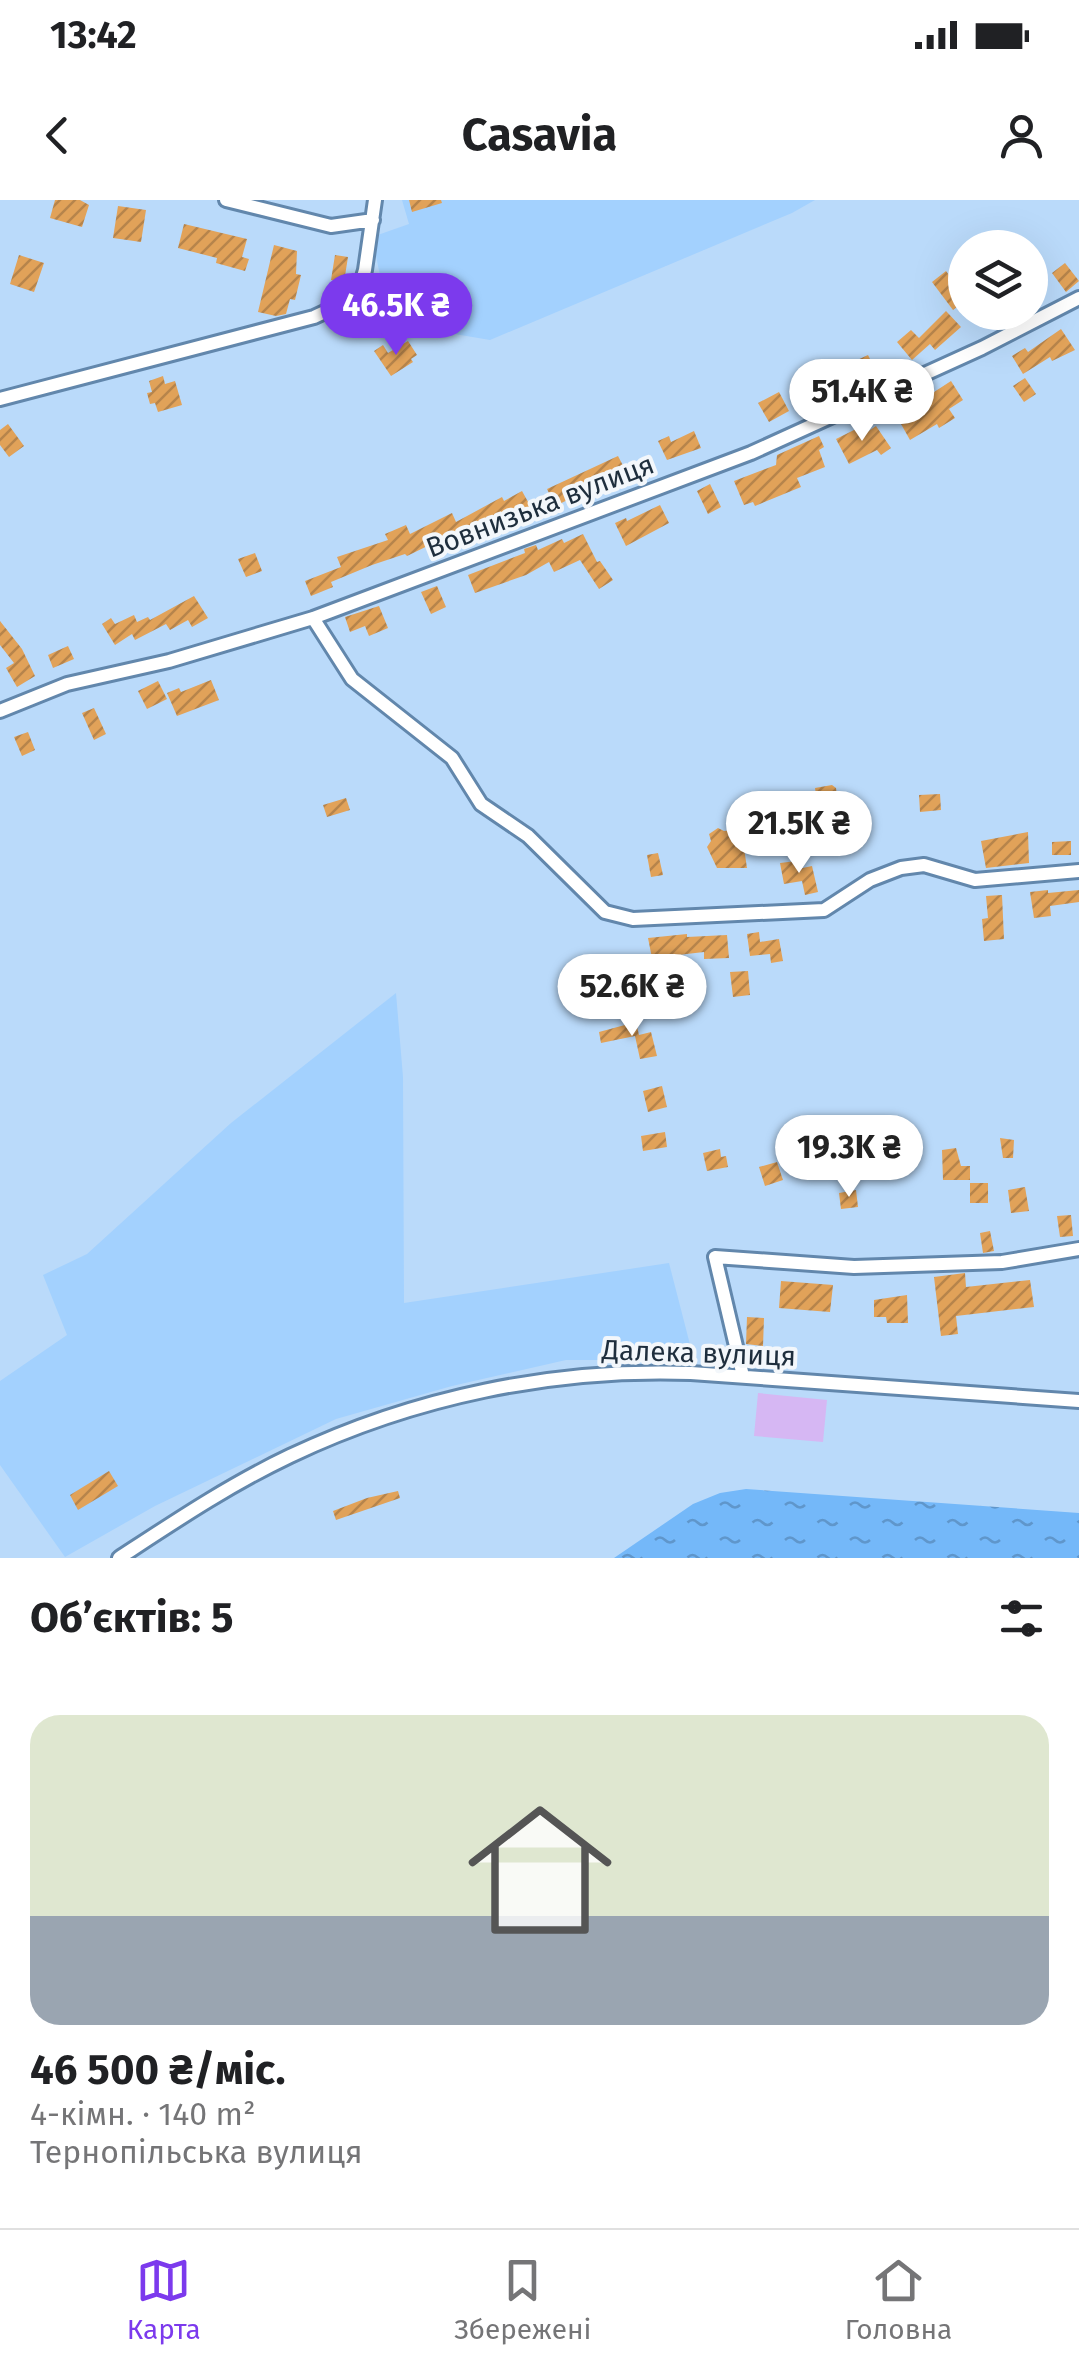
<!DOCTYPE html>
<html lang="uk">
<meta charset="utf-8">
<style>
body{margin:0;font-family:"Fira Sans",sans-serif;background:#f6f6f6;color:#202124;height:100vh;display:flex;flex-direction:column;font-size:38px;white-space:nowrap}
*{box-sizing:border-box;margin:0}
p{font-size:32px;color:#757577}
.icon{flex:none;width:55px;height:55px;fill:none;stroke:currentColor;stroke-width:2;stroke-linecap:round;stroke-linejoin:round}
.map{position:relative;height:1358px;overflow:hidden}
.side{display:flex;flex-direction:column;background:#fff;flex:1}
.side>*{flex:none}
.fabs{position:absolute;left:948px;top:30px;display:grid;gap:20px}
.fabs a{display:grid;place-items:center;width:100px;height:100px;border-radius:50%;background:#fff;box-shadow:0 10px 40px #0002;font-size:50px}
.price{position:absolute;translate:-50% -85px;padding:0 22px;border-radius:35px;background:#fff;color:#222;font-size:32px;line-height:65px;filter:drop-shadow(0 2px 5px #0008)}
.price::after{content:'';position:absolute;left:50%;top:60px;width:30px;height:22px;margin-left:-15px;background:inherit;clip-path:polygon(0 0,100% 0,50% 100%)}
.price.on{background:#7c3aed;color:#fff}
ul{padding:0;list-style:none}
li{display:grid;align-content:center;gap:20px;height:530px;padding:0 30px}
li+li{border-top:2px solid #e0e0e0}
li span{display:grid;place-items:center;height:310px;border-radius:30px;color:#555}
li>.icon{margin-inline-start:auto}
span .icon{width:180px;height:180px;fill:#fffc;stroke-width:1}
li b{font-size:42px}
h2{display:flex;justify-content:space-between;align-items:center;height:120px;padding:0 30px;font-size:42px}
.status{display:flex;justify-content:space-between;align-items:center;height:70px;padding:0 50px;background:#fff;direction:ltr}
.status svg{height:28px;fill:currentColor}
header{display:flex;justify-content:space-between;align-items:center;height:130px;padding:0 30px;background:#fff;font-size:45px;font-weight:700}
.dock{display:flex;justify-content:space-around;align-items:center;height:140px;border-top:2px solid #e0e0e0;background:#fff;font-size:28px;color:#757577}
.dock a{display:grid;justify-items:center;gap:5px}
.dock .on{color:#7c3aed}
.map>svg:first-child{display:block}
.built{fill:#a3d1fe}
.green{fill:#d6b7f3}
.water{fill:url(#water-ripples)}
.building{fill:url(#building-hatch)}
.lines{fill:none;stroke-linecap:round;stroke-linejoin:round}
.minor-casing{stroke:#6287ac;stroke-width:18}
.minor{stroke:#fff;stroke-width:12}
.labels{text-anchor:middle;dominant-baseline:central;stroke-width:8;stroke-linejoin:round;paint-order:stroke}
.street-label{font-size:28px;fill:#1e2e3d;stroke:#f3f7fb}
</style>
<div class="status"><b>13:42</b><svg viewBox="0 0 49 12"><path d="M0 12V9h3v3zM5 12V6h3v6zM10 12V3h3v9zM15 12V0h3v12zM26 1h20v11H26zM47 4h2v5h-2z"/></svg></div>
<header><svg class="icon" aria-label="back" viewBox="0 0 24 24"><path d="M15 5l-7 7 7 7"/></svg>Casavia<svg class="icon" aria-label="person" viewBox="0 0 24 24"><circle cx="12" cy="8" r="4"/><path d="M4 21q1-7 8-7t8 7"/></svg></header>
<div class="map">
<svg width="1079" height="1358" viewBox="0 0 1079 1358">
<defs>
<pattern id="water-ripples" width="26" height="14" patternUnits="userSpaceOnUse" patternTransform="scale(2.5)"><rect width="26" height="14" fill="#74b8f9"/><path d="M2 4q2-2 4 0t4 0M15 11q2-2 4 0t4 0" fill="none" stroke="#5f96cb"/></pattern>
<pattern id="building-hatch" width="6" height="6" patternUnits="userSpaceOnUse" patternTransform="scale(2.5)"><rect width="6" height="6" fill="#e1a259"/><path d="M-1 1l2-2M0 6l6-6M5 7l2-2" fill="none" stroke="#b6844b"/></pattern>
</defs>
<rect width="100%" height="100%" fill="#badafa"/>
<path class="built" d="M 402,0 L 815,0 L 792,13 L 490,140 L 390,123 L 372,37 L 409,24 Z
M 396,793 L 403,877 L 404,1103 L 669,1063 L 694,1160 L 566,1160 L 452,1186 L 336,1219 L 155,1306 L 65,1357 L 0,1265 L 0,1181 L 67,1135 L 43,1075 L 87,1054 L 231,923 Z"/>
<path class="green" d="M 758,1193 L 827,1200 L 823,1242 L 754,1236 Z"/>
<path class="water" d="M 746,1289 L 1079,1313 L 1079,1358 L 614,1358 L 693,1304 L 720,1293 Z"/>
<path class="building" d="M 55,0 L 80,0 L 89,5 L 82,27 L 50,18 Z
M 409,0 L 441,0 L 442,3 L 412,12 Z
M 118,6 L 146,10 L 141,42 L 113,38 Z
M 184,24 L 247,39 L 242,57 L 249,59 L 245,71 L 216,63 L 217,58 L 178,48 Z
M 274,45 L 297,51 L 296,74 L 301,75 L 295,100 L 290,99 L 286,114 L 276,116 L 258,112 Z
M 19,55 L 44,63 L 34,92 L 10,84 Z
M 335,55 L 348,57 L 344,82 L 331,80 Z
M 1065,63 L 1079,81 L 1066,92 L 1052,73 Z
M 946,71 L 958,87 L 965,81 L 965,101 L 953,110 L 932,82 Z
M 946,111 L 961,127 L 935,150 L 930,144 L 912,160 L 897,142 L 911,130 L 919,138 Z
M 1061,129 L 1075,150 L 1052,161 L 1050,157 L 1023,174 L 1012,156 L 1025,148 L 1028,152 Z
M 408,141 L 417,155 L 411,159 L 413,162 L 391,176 L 374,151 L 383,145 L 388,153 Z
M 868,155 L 879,177 L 867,183 L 861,170 L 839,180 L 848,198 L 839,202 L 833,191 L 818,197 L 810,179 L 849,159 L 851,163 Z
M 163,176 L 165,184 L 175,181 L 182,205 L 158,212 L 155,203 L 150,204 L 147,193 L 152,192 L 149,181 Z
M 1025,178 L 1036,194 L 1024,202 L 1013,186 Z
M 951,181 L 963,200 L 949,209 L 955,218 L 939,228 L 937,224 L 910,240 L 901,224 L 913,217 L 908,209 Z
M 779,192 L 789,211 L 769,222 L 758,203 Z
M 8,224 L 24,246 L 9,257 L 0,245 L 0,230 Z
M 876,226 L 891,248 L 881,255 L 877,250 L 849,264 L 836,239 L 856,229 L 860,237 Z
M 694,231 L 701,248 L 667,260 L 658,241 L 669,236 L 671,242 Z
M 819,236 L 824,247 L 819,250 L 825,267 L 797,278 L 801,287 L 755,306 L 753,302 L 744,305 L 734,281 L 776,265 L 777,255 Z
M 618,256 L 629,277 L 616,283 L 614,278 L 555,306 L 547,289 Z
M 710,284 L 721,307 L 708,314 L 697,291 Z
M 522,291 L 532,309 L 516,317 L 515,314 L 455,341 L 452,334 L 407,356 L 405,354 L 372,365 L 331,382 L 333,387 L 311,396 L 305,381 L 341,367 L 337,357 L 388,340 L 385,334 L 406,325 L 410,334 L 452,313 L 456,322 L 502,297 L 504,301 Z
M 660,305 L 669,323 L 626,346 L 615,323 L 626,318 L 627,321 Z
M 583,334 L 597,362 L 600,361 L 613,380 L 599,389 L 580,360 L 554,372 L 549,362 L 526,375 L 475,393 L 468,375 L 525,353 L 524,349 L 536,345 L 538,350 L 562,339 L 564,343 Z
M 255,353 L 262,371 L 246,377 L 238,359 Z
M 437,386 L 446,407 L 431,414 L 421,392 Z
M 194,396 L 208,418 L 192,427 L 188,420 L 170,430 L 166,424 L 135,440 L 132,434 L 115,445 L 102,424 L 111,418 L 115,424 L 134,415 L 137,422 L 148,417 L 150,420 Z
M 379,406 L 388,428 L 369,436 L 365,426 L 350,432 L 345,417 Z
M 0,421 L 22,449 L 35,476 L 17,487 L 6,468 L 14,463 L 0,445 Z
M 68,446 L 74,459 L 53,468 L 48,455 Z
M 211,480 L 219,500 L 177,516 L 167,493 L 179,488 L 181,492 Z
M 158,481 L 167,499 L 147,509 L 138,491 Z
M 94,508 L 106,534 L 94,540 L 82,513 Z
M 28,532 L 35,550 L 22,556 L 14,537 Z
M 832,585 L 836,588 L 838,602 L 835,603 L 837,614 L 826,616 L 825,606 L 818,607 L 815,588 Z
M 940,594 L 941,610 L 920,612 L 919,595 Z
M 346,598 L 350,610 L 327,617 L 323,605 Z
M 718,628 L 724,631 L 733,630 L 734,637 L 742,635 L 747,668 L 717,668 L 707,647 L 711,641 L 709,634 Z
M 1028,632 L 1029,663 L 986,668 L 981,641 Z
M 1071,641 L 1071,655 L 1052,655 L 1052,642 Z
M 658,653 L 663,675 L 651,677 L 647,655 Z
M 796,661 L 798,669 L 812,666 L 818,692 L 805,695 L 802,681 L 784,684 L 780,663 Z
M 1048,690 L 1048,693 L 1079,690 L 1079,702 L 1050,706 L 1051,716 L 1034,718 L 1030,692 Z
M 1002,695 L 1004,739 L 984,741 L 982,719 L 988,718 L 986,696 Z
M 759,732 L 760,742 L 779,739 L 783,761 L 771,763 L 770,754 L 750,756 L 747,734 Z
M 687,734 L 687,737 L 727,735 L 729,758 L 704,759 L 704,752 L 652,758 L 648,738 Z
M 748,771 L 750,795 L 733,797 L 730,772 Z
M 643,777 L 647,799 L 631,802 L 626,781 Z
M 636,822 L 639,835 L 651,832 L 657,856 L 640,859 L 635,836 L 601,843 L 599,832 Z
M 662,886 L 667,907 L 648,912 L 643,891 Z
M 665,932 L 667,947 L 643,951 L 641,936 Z
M 1000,938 L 1014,940 L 1013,958 L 1003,958 Z
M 956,948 L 961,966 L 970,966 L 970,980 L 943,980 L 942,950 Z
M 720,949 L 721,957 L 726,956 L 728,967 L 707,971 L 703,953 Z
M 777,962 L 783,980 L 765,986 L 759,967 Z
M 970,983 L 988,983 L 988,1003 L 970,1003 Z
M 1025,987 L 1029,1011 L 1011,1013 L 1008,990 Z
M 856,990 L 858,1007 L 841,1009 L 839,993 Z
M 1071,1015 L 1073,1036 L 1060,1037 L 1057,1016 Z
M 990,1031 L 994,1051 L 983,1053 L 980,1033 Z
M 965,1073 L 966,1087 L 1030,1080 L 1034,1107 L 956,1116 L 958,1134 L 941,1136 L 934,1077 Z
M 781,1081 L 833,1085 L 830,1112 L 779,1108 Z
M 907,1095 L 908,1123 L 887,1123 L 886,1117 L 874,1117 L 874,1100 Z
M 747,1117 L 764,1118 L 763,1146 L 746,1144 Z
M 109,1271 L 118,1286 L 78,1310 L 70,1295 Z
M 398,1291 L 400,1298 L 336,1320 L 333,1311 L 367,1298 Z"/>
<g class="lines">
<g class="minor-casing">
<path id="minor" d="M 226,0 L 331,26 L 373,20
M 0,199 L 314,117 L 357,97 L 365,70 L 375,0
M 313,418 L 352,479 L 452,558 L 481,604 L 528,636 L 605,712 L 633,719 L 824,710 L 870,680 L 901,668 L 924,665 L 975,680 L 1079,671
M 0,511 L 67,484 L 169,461 L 313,418 L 751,253 L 982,148 L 1079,98
M 743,1176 L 715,1057 L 854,1067 L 1002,1062 L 1079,1049
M 119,1358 C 174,1322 229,1285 290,1256 C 414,1197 553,1168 691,1173 L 1079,1201"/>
</g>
<use href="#minor" class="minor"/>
</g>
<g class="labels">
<g class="street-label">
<text transform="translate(540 306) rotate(-21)">Вовнизька вулиця</text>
<text transform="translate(699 1153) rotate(2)">Далека вулиця</text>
</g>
</g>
</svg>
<div class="fabs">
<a><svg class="icon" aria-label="layers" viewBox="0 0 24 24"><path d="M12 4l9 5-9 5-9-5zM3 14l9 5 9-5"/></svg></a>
</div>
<b class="price on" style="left:396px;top:158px">46.5K ₴</b>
<b class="price" style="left:862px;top:244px">51.4K ₴</b>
<b class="price" style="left:799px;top:676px">21.5K ₴</b>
<b class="price" style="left:632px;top:839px">52.6K ₴</b>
<b class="price" style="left:849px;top:1000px">19.3K ₴</b>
</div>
<section class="side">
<h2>Об’єктів: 5<svg class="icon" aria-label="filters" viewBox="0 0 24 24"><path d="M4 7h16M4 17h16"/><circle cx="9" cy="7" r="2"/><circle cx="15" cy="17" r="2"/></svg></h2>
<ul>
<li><span style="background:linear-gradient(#dfe7d0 65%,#9aa5b1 0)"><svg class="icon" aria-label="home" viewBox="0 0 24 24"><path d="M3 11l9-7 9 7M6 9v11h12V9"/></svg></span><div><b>46 500 ₴/міс.</b><p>4-кімн. · 140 m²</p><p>Тернопільська вулиця</p></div></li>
</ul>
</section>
<nav class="dock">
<a class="on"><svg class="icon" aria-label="map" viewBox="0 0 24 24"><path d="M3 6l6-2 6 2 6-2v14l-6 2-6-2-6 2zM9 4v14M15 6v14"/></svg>Карта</a>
<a><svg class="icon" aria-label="saved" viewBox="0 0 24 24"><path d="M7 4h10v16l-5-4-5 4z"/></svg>Збережені</a>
<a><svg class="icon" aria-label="home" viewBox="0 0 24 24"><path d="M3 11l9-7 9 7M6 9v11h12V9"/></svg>Головна</a>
</nav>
